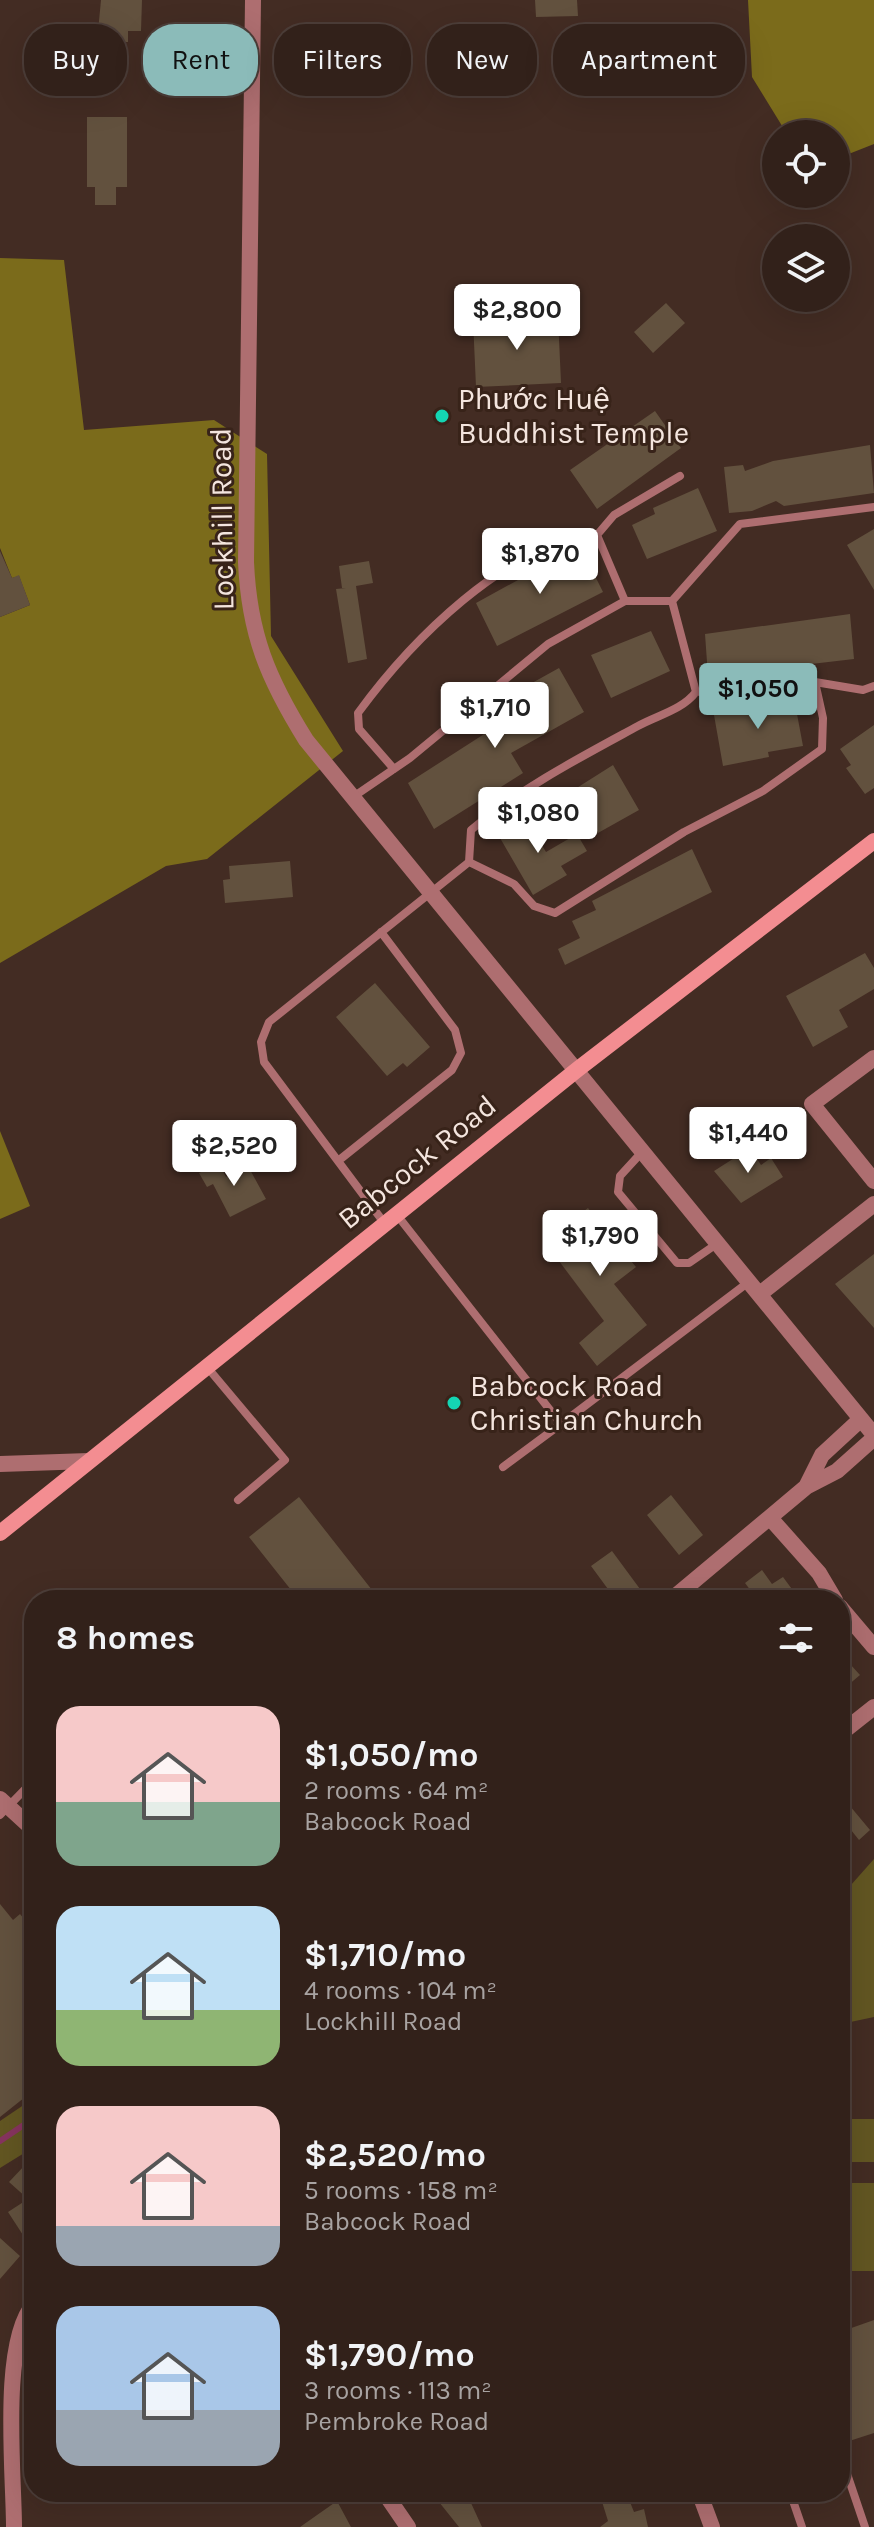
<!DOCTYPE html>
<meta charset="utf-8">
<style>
body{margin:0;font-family:Karla,sans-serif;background:#3d2e27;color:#f1f3f6;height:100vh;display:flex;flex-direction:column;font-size:30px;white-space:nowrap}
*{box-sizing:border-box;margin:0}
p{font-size:26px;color:#a8a3a2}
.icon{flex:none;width:44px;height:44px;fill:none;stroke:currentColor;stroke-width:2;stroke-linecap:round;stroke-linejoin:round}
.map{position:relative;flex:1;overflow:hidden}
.panel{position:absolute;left:24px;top:1590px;width:826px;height:912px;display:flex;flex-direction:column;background:#32211a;border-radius:32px;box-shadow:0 8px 32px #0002,0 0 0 2px #4d3e39}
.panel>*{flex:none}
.hud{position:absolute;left:24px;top:24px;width:826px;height:72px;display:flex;gap:16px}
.buttons{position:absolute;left:762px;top:120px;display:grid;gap:16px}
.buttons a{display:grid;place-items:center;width:88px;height:88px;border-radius:50%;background:#32211a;box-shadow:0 8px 32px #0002,0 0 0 2px #4d3e39;font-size:40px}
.price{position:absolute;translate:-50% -68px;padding:0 18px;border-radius:8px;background:#fff;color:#222;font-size:26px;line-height:52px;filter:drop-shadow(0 2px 4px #0008)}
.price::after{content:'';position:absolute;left:50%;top:48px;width:24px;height:18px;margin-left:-12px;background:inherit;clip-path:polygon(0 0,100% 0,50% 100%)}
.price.selected{background:#8bbbb9;color:#111}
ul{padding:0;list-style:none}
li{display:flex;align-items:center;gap:24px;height:200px;padding:0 32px}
li span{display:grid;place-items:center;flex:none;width:224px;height:160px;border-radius:24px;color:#555}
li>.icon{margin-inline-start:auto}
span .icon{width:96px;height:96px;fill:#fffc;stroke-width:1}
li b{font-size:34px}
h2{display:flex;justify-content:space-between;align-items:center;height:96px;padding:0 32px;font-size:34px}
.chip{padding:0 28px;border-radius:32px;background:#32211a;box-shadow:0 8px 32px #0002,0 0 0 2px #4d3e39;font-size:28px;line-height:72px}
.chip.selected{background:#8bbbb9;color:#111}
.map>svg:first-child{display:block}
.green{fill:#625622}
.forest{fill:#7b6b1b}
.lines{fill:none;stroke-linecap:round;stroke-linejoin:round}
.stream{stroke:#86345e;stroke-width:6}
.building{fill:#62513e}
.service{stroke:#ae6e70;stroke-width:8}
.minor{stroke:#ae6e70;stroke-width:16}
.tertiary{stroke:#ae6e70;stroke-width:16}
.secondary{stroke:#f38d91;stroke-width:16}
.poi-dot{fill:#14d5b3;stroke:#382319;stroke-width:3}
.labels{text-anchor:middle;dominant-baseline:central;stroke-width:6;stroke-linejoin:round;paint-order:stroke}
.poi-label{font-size:30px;fill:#f4e5de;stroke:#382319;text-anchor:start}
.street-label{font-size:30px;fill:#f4e5de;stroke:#382319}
</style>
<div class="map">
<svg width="874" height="2527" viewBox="0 0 874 2527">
<rect width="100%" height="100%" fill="#432c23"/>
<path class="green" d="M 874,1859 L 874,2017 L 841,2024 L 840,1904 L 843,1894 Z
M 34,2098 L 34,2147 L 0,2168 L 0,2121 Z
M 844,2119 L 874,2119 L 874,2162 L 844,2162 Z
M 840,2183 L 874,2183 L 874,2271 L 840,2271 Z"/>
<path class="forest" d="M 748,0 L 874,0 L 874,144 L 836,159 L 836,134 L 787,134 L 752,77 Z
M 0,258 L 64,260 L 84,430 L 214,420 L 267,454 L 271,636 L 343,751 L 207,859 L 166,866 L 0,963 L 0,617 L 30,605 L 19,576 L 12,578 L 0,548 Z
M 0,1131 L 30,1206 L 0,1219 Z"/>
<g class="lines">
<path class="stream" d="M 0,2141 L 34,2118"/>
</g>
<path class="building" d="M 101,0 L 142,0 L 141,31 L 128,31 L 128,42 L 97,42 Z
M 535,0 L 577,0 L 578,16 L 536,17 Z
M 87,117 L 127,117 L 127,187 L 116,187 L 116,205 L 95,205 L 95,187 L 87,187 Z
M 666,303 L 685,323 L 653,353 L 634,332 Z
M 558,317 L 561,383 L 476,387 L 473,320 Z
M 655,411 L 681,448 L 597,509 L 570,470 Z
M 870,445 L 874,493 L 784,506 L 776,501 L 752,511 L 729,513 L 724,467 L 743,465 L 745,471 L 773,461 Z
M 698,488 L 717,531 L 647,559 L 632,525 L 655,514 L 653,508 Z
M 874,529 L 874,590 L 847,545 Z
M 580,546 L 603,592 L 497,646 L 476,603 Z
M 0,551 L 12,578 L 19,575 L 30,605 L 0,617 Z
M 369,561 L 373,583 L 356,586 L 367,659 L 348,663 L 336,589 L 346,588 L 342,588 L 339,566 Z
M 850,614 L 854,659 L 708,676 L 705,634 Z
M 651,631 L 670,671 L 611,698 L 591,655 Z
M 559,668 L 584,712 L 511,753 L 523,773 L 434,829 L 408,783 L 492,729 L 484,715 L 534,687 L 532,683 Z
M 773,698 L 773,702 L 794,698 L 803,746 L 768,752 L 769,757 L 723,766 L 714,715 L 748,709 L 747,703 Z
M 874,725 L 874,788 L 865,794 L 846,768 L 851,765 L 840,749 Z
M 613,765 L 639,810 L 589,838 L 564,796 Z
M 524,815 L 546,852 L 577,834 L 587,851 L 561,866 L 567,875 L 533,895 L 496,831 Z
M 692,849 L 712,892 L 565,965 L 558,949 L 580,938 L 572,921 L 596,910 L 592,901 Z
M 290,861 L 293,897 L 225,903 L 223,880 L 230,879 L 229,866 Z
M 865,953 L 874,968 L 874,989 L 839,1010 L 848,1027 L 813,1047 L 786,996 Z
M 375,983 L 430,1047 L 407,1067 L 403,1063 L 387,1076 L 336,1017 Z
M 750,1148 L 761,1165 L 771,1158 L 783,1177 L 741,1203 L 714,1171 Z
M 219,1163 L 226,1177 L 248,1166 L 266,1199 L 230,1217 L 213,1184 L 207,1187 L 199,1173 Z
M 588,1208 L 601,1226 L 618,1214 L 637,1239 L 622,1250 L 636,1267 L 614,1284 L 647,1325 L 597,1366 L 579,1343 L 604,1321 L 544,1241 Z
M 874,1254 L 874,1328 L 835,1284 Z
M 671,1495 L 703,1535 L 679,1555 L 647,1515 Z
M 299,1497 L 372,1590 L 360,1600 L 299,1600 L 249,1537 Z
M 612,1551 L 640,1589 L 624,1600 L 616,1600 L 591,1566 Z
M 762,1570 L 772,1584 L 783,1577 L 800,1600 L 740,1600 L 751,1591 L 745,1583 Z
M 840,1653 L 860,1675 L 840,1692 Z
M 840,1794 L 870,1830 L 859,1840 L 851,1830 L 840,1838 Z
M 0,1904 L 13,1920 L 20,1914 L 34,1931 L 34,2090 L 0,2117 Z
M 25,2165 L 34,2174 L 34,2252 L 8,2212 L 28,2199 L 9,2182 Z
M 0,2238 L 20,2256 L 0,2279 Z
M 874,2320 L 874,2433 L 840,2444 L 840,2332 Z
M 431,2492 L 466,2492 L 482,2527 L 459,2527 Z
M 599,2492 L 626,2492 L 634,2512 L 644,2509 L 648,2527 L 600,2527 L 608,2521 Z
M 337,2501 L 351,2527 L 300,2527 Z"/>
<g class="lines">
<path class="service" d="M 625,601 L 597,535 L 614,515 L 680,476
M 672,601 L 740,524 L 874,507
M 696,692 L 815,682
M 394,769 L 359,729 L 358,713 C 410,642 506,543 597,535
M 353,797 L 410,758 L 548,644 L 625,601 L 672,601 L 696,692 C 682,710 658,715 638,726 C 581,757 521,788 471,830 L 469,862 L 269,1022 L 261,1042 L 264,1062 L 385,1224
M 469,862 L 514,884 L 534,906 L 555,913 L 684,832 L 763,791 L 822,749 L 823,718 L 815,682 L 863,690 L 874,686
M 642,1152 L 620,1176 L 618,1192 L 677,1263 L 689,1263 L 718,1243
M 338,1161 L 452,1070 L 461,1053 L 455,1030 L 381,932
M 397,1215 L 561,1424 L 750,1281
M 207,1367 L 285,1460 L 238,1500
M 503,1467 L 561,1424
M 107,1600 L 121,1596
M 0,1815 L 34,1780
M 840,2453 L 865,2527
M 790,2492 L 802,2527"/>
<path class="minor" d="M 253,0 L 246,562 C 249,634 268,679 306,740 L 874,1435
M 874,1058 L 812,1104 L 874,1181
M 761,1293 L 874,1204
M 0,1464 L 89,1461
M 806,1487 L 822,1455 L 861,1419
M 771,1519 L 819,1573 L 835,1600
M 671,1600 L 806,1487 L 837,1471 L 874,1438
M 840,1607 L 874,1647
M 840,1734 L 874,1707
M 384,2492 L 408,2527
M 14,2527 C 14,2475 0,2342 34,2304"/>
<path class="tertiary" d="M 0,1799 L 34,1830
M 699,2492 L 712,2527"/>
<path class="secondary" d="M 0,1533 L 578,1069 L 874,841"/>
</g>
<g class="poi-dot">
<circle cx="442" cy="416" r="8"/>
<circle cx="454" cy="1403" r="8"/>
</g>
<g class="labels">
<g class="poi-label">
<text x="458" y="399">Phước Huệ<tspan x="458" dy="34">Buddhist Temple</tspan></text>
<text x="470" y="1386">Babcock Road<tspan x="470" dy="34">Christian Church</tspan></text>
</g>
<g class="street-label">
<text transform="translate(222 519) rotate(-91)">Lockhill Road</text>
<text transform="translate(417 1162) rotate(-39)">Babcock Road</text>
</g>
</g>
</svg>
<div class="buttons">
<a><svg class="icon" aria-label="locate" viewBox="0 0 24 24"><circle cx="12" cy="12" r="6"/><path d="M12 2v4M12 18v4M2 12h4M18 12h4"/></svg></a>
<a><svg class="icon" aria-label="layers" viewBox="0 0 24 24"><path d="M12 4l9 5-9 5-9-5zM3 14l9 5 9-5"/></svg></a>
</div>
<b class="price" style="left:517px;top:352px">$2,800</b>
<b class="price" style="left:540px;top:596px">$1,870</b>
<b class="price selected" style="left:758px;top:731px">$1,050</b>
<b class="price" style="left:495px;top:750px">$1,710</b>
<b class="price" style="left:538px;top:855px">$1,080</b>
<b class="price" style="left:748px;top:1175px">$1,440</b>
<b class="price" style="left:234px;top:1188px">$2,520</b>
<b class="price" style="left:600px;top:1278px">$1,790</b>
<div class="hud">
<a class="chip">Buy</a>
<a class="chip selected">Rent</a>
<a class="chip">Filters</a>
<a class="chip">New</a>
<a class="chip">Apartment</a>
</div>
<section class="panel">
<h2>8 homes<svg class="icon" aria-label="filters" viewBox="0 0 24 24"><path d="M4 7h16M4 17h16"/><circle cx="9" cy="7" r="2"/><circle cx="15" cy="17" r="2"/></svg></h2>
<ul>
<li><span style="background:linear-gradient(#f6c9c9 60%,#7fa58c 0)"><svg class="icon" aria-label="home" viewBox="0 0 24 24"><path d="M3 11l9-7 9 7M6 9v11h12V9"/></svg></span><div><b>$1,050/mo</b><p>2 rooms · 64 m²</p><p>Babcock Road</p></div></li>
<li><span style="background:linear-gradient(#bfe0f5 65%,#8fb573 0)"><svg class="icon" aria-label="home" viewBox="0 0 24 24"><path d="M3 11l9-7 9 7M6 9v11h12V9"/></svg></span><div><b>$1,710/mo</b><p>4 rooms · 104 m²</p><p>Lockhill Road</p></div></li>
<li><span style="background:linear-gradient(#f6c9c9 75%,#9aa5b1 0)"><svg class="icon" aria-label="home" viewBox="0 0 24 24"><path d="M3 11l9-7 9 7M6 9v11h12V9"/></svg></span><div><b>$2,520/mo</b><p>5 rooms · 158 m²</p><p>Babcock Road</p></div></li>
<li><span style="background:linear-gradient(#a9c7e8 65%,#9aa5b1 0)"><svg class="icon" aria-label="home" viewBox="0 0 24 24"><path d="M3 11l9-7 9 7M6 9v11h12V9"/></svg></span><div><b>$1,790/mo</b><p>3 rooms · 113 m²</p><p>Pembroke Road</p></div></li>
</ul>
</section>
</div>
